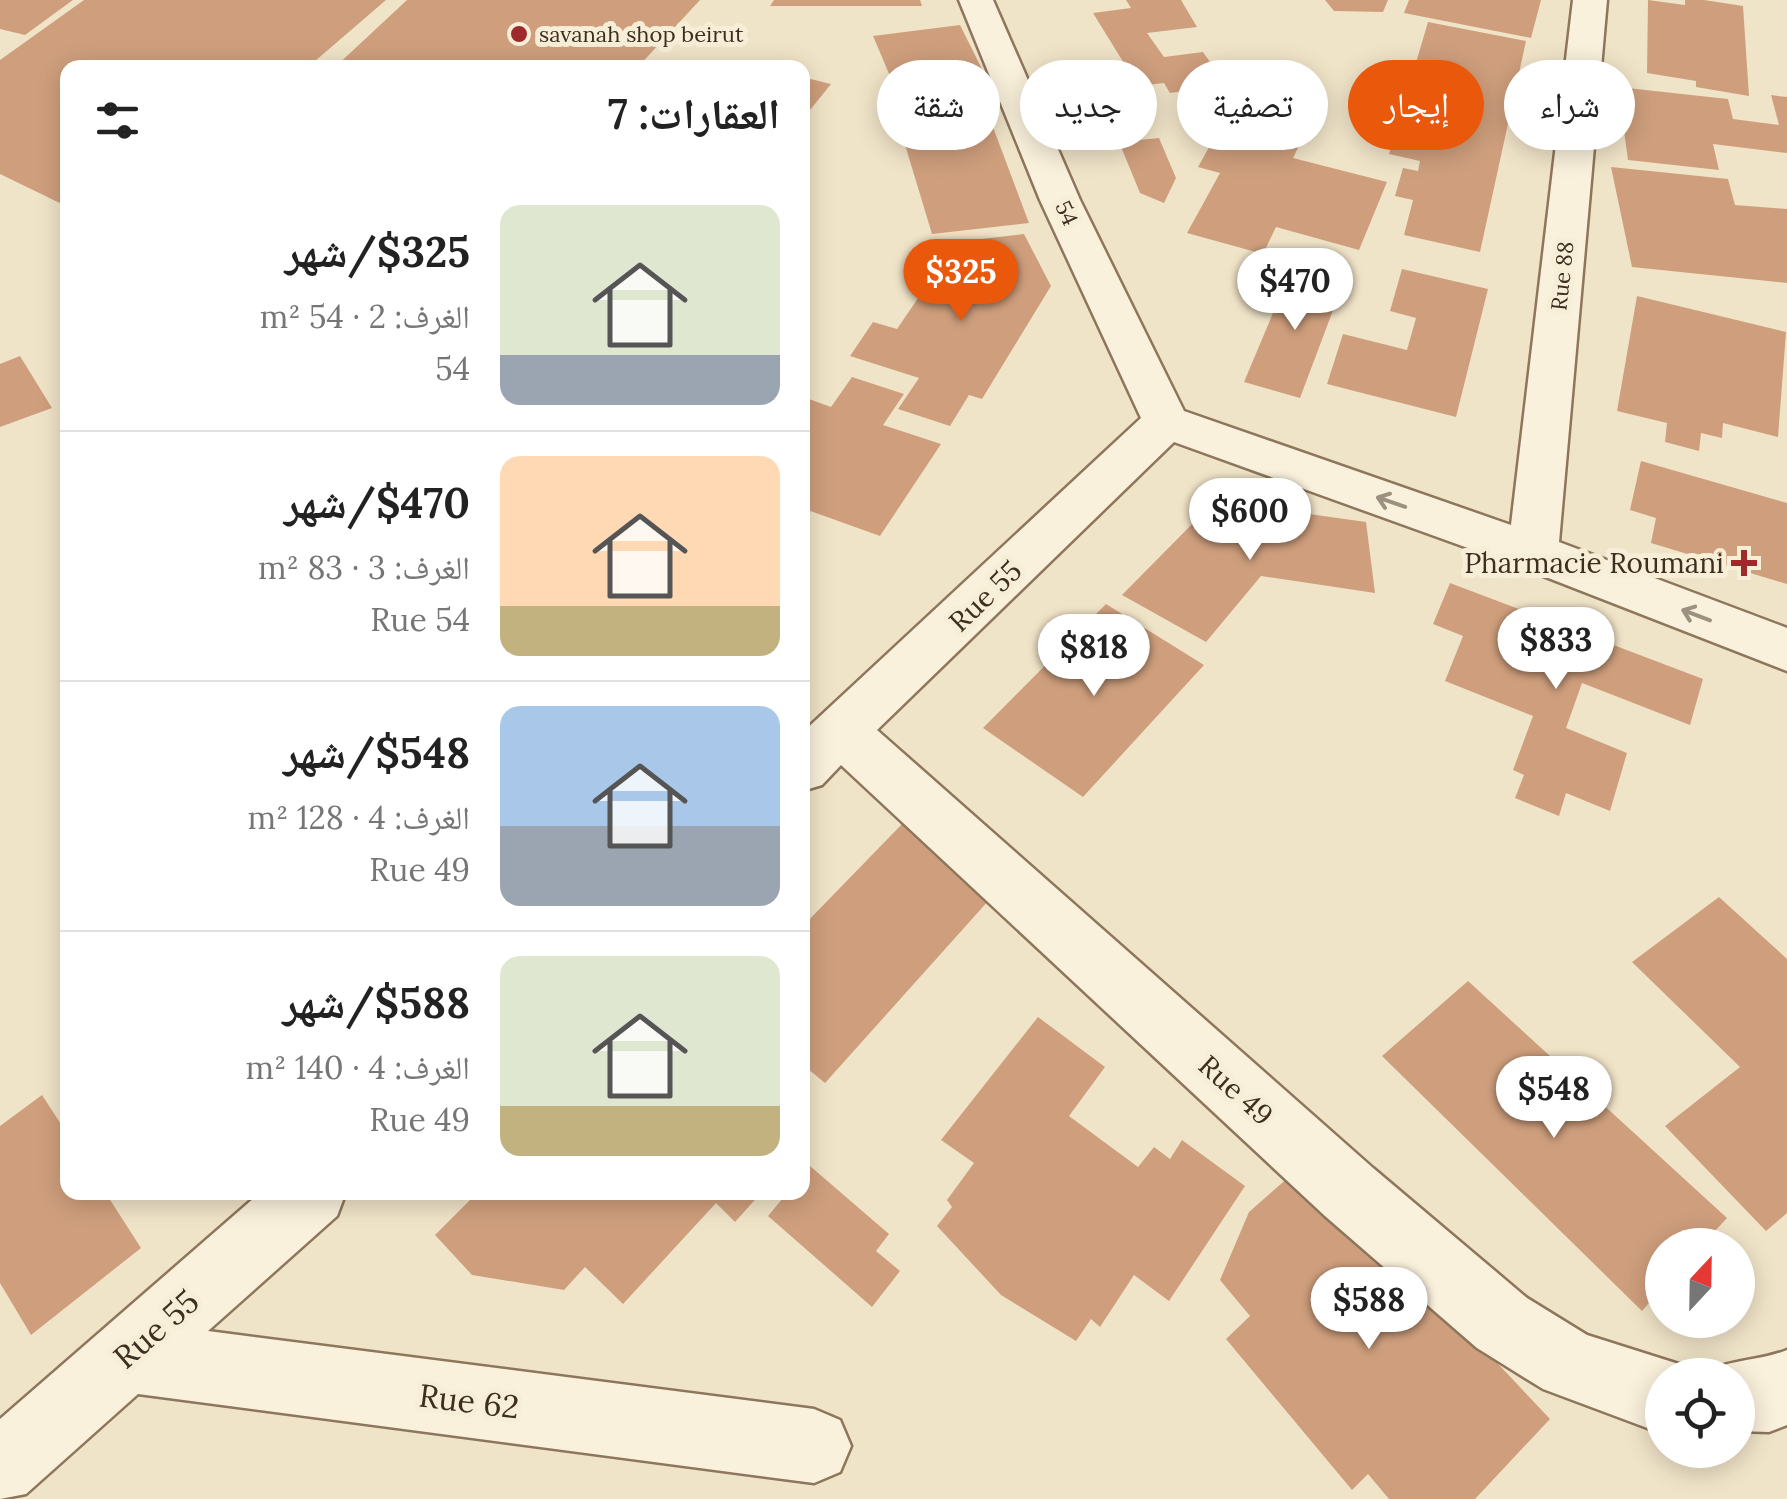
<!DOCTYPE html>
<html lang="ar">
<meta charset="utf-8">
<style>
body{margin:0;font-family:Lora,"Noto Naskh Arabic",serif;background:#f6f6f6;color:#222;direction:rtl;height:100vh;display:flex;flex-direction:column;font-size:38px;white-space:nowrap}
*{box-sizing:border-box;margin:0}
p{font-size:32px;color:#767676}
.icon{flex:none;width:55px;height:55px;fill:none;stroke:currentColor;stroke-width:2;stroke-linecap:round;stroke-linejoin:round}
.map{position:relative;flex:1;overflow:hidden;direction:ltr}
.sheet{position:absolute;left:60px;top:60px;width:750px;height:1140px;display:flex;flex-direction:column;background:#fff;border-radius:20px;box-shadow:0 5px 25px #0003;direction:rtl}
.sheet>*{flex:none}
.top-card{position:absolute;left:840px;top:60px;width:795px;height:90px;direction:rtl;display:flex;gap:20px}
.needle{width:65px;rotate:22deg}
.buttons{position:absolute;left:1645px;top:1228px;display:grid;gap:20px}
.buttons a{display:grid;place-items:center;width:110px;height:110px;border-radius:50%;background:#fff;box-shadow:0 5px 25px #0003;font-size:50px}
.price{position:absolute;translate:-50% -85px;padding:0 22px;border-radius:35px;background:#fff;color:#222;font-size:32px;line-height:65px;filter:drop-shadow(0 2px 5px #0008)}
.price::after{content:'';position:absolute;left:50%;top:60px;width:30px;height:22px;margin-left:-15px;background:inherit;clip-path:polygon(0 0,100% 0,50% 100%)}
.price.current{background:#ea580c;color:#fff}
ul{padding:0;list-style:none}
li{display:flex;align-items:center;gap:30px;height:250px;padding:0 30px}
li+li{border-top:2px solid #e0e0e0}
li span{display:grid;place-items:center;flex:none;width:280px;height:200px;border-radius:20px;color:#555}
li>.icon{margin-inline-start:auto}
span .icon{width:120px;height:120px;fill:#fffc;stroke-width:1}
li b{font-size:42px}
h2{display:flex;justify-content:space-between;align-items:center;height:120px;padding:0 30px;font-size:42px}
.chip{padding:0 35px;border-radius:45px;background:#fff;box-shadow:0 5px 25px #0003;font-size:35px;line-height:90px}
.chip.current{background:#ea580c;color:#fff}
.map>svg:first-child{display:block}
.building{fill:#cf9f7d}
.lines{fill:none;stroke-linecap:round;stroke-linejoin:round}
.street-casing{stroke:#8d765c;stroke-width:5}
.street{fill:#faf1dc;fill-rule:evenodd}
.oneway{stroke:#9c907e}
.poi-dot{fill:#9e2a2b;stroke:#f7eed8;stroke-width:4}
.labels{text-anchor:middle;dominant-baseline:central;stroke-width:10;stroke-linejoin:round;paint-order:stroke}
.far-poi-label{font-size:22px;fill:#3d2e20;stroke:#f7eed8;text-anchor:start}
.far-street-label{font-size:22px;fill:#3d2e20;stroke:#f7eed8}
.poi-label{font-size:28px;fill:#3d2e20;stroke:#f7eed8;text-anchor:end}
.street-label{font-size:28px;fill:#3d2e20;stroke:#f7eed8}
.near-street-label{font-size:32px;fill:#3d2e20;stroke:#f7eed8}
</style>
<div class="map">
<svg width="1787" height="1499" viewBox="0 0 1787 1499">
<rect width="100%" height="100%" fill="#f0e4c8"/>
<path class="building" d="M 0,0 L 73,0 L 25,35 L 0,29 Z
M 84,0 L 386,0 L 307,68 L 68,68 L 68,207 L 0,174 L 0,60 Z
M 407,0 L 700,0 L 637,68 L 334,68 Z
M 774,0 L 920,0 L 922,6 L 770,6 Z
M 1126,0 L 1181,0 L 1197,27 L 1147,33 L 1164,57 L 1203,52 L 1226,85 L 1170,93 L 1164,83 L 1138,86 L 1093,13 L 1131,8 Z
M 1325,0 L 1388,0 L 1383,12 L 1334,11 Z
M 1409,0 L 1541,0 L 1531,38 L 1404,13 Z
M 1648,0 L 1685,5 L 1685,0 L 1704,0 L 1743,6 L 1749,96 L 1696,87 L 1696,81 L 1647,73 Z
M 1428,22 L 1526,41 L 1480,252 L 1404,235 L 1413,200 L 1395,196 L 1403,168 L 1418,171 L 1420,161 L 1389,154 Z
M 960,25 L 992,89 L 901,102 L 873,36 Z
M 802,77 L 831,84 L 802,120 Z
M 1618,87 L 1728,99 L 1733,119 L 1779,125 L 1771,95 L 1787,97 L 1787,153 L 1713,144 L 1719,170 L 1628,160 Z
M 985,106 L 1029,223 L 932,234 L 896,115 Z
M 1223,122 L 1301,142 L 1293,158 L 1387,182 L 1359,250 L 1276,227 L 1263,254 L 1187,233 L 1220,173 L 1198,167 Z
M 1159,138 L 1176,178 L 1164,203 L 1140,193 L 1119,142 Z
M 1611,167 L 1728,179 L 1735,205 L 1787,209 L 1787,283 L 1632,267 Z
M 1024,234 L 1051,286 L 982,399 L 969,395 L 950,426 L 898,409 L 919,378 L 850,356 L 873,322 L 897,329 L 940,266 L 930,245 Z
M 1292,268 L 1344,281 L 1300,398 L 1244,382 Z
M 1402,269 L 1488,289 L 1456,417 L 1327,384 L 1343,334 L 1407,350 L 1416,318 L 1390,311 Z
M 1637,296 L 1786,332 L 1778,437 L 1723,423 L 1722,438 L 1701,433 L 1699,451 L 1665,442 L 1667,423 L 1617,411 Z
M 20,356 L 52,408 L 0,427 L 0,364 Z
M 852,377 L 904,394 L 883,425 L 941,444 L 880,536 L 802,508 L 802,407 L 809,399 L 831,407 Z
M 1641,461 L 1787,503 L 1787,584 L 1651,543 L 1656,518 L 1630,510 Z
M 1246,505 L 1366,522 L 1375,593 L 1261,576 L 1206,642 L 1122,595 L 1204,512 Z
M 1450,583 L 1703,679 L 1690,725 L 1582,683 L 1566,728 L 1627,753 L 1610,811 L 1566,793 L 1559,816 L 1515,798 L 1524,775 L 1513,770 L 1533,716 L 1445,681 L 1463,636 L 1433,624 Z
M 1106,604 L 1204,665 L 1083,797 L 983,728 Z
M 904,822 L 998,890 L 825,1083 L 802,1064 L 802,927 Z
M 1719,897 L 1787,959 L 1787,1213 L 1766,1231 L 1665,1126 L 1740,1067 L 1632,962 Z
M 1468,981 L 1727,1218 L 1702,1245 L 1662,1245 L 1662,1288 L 1642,1311 L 1382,1056 Z
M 1038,1017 L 1105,1067 L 1069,1116 L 1138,1167 L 1154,1147 L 1170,1159 L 1182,1140 L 1245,1186 L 1169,1301 L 1134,1275 L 1100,1327 L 1091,1319 L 1076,1341 L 1001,1295 L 937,1226 L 952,1207 L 947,1200 L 974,1163 L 941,1140 Z
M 42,1095 L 68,1135 L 68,1192 L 105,1192 L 141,1248 L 31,1335 L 0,1283 L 0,1126 Z
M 1307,1161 L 1550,1419 L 1475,1499 L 1389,1499 L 1368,1474 L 1352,1490 L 1226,1339 L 1250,1316 L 1220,1280 L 1249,1212 Z
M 810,1166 L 889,1234 L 876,1251 L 900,1271 L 872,1307 L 768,1216 L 788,1192 L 802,1192 L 802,1175 Z
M 478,1192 L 762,1192 L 735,1222 L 716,1203 L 623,1304 L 585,1267 L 564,1290 L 472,1275 L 435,1235 Z"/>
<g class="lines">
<g class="street-casing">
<path id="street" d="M 959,0 L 993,0 L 1080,200 L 1184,411 L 1511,525 L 1573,0 L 1607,0 L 1559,542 L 1787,628 L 1787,671 L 1515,565 L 1174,442 L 877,730 L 1373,1168 L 1527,1298 L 1587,1335 L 1688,1367 L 1691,1375 L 1662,1375 L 1662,1429 L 1650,1429 L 1543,1389 L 1477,1348 L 1325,1216 L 841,765 L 822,785 L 802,791 L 802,733 L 1141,418 L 1040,200 Z
M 261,1192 L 346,1192 L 337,1216 L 208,1331 L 814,1409 L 840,1420 L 851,1446 L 840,1472 L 814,1483 L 138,1394 L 26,1494 L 0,1499 L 0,1419 Z
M 1787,1350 L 1787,1425 L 1769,1432 L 1738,1431 L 1738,1375 L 1710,1375 L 1712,1369 C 1738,1359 1762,1360 1787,1350 Z"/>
</g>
<use href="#street" class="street"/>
</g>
<defs><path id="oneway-shaft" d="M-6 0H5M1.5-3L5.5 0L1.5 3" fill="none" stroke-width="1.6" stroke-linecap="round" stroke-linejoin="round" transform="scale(2.5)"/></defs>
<g class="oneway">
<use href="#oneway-shaft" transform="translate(1391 502) rotate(-161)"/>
<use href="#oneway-shaft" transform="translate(1696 615) rotate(-159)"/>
</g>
<g class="poi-dot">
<circle cx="519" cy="34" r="10"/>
<path d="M1739 548h10v10h10v10h-10v10h-10v-10h-10v-10h10z"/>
</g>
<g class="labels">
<g class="far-poi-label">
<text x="539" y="34">savanah shop beirut</text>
</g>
<g class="far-street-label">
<text transform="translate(1067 213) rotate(65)">54</text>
<text transform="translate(1562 276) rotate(-84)">Rue 88</text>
</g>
<g class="poi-label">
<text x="1724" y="563">Pharmacie Roumani</text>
</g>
<g class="street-label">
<text transform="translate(985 596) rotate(-44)">Rue 55</text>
<text transform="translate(1236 1090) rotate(42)">Rue 49</text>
</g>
<g class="near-street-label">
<text transform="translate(156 1329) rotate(-41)">Rue 55</text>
<text transform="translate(469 1401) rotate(7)">Rue 62</text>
</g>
</g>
</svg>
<div class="buttons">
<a><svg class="needle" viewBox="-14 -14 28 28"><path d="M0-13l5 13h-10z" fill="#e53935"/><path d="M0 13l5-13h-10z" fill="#767676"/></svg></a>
<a><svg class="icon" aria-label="locate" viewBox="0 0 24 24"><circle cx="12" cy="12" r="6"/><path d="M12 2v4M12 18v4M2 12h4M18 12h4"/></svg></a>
</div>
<b class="price current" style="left:961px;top:324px">$325</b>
<b class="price" style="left:1295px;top:333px">$470</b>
<b class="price" style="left:1250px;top:563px">$600</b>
<b class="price" style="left:1556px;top:692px">$833</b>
<b class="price" style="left:1094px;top:699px">$818</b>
<b class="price" style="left:1554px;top:1141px">$548</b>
<b class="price" style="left:1369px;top:1352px">$588</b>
<div class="top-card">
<a class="chip">شراء</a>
<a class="chip current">إيجار</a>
<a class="chip">تصفية</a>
<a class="chip">جديد</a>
<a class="chip">شقة</a>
</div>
<section class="sheet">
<h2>العقارات: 7<svg class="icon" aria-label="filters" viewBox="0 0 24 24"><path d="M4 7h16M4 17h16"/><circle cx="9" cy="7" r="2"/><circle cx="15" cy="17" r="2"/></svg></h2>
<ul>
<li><span style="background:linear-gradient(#dfe7d0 75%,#9aa5b1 0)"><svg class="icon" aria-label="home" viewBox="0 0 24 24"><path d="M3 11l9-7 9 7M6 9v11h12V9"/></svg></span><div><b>$325/شهر</b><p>الغرف: 2 · 54 m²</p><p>54</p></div></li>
<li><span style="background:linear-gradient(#ffd9b3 75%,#c2b280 0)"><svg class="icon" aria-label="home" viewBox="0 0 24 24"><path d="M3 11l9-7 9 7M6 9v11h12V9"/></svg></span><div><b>$470/شهر</b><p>الغرف: 3 · 83 m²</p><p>Rue 54</p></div></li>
<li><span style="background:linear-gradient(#a9c7e8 60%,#9aa5b1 0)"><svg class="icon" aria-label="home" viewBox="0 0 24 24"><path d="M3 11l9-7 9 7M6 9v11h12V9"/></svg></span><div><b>$548/شهر</b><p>الغرف: 4 · 128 m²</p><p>Rue 49</p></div></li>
<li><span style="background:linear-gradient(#dfe7d0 75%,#c2b280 0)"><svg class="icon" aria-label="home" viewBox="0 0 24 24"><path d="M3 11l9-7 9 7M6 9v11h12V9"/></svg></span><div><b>$588/شهر</b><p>الغرف: 4 · 140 m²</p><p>Rue 49</p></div></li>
</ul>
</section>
</div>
